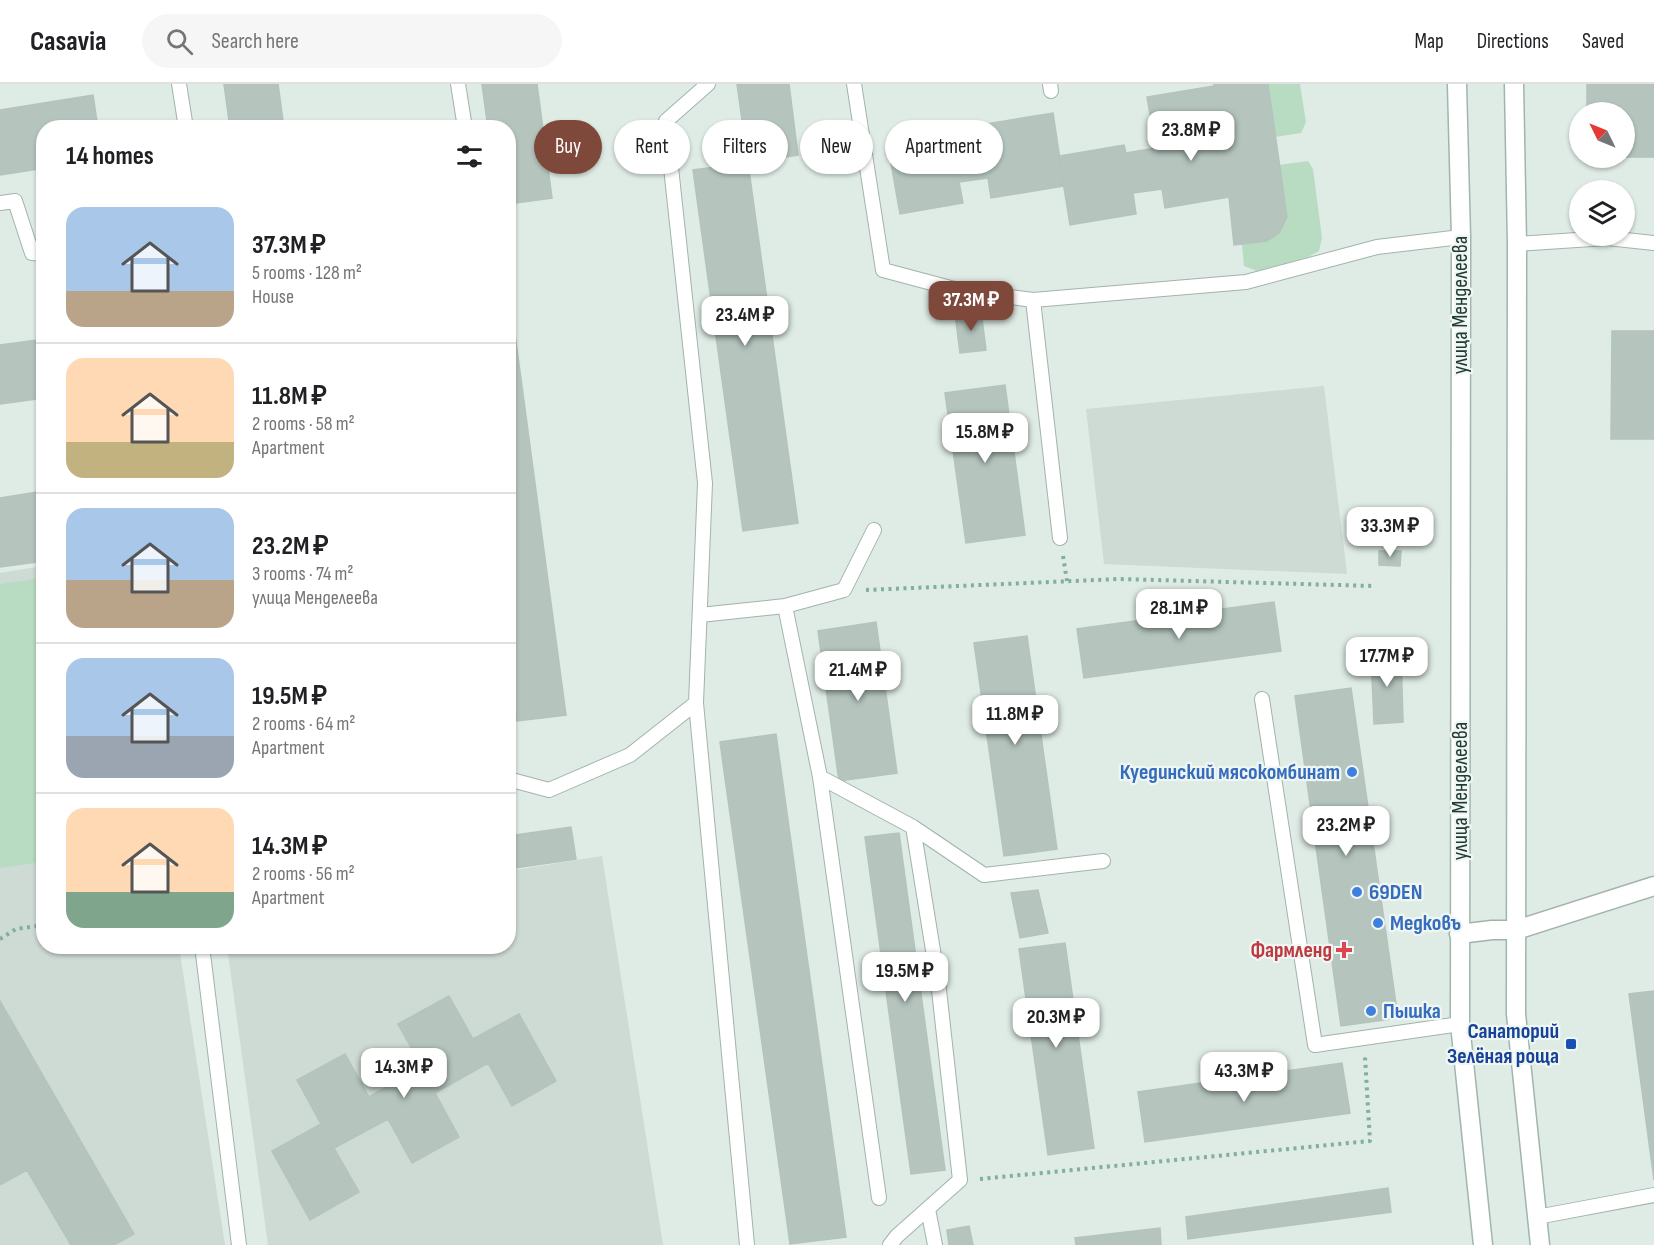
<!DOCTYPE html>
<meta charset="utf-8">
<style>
body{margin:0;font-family:"Sofia Sans Condensed",sans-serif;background:#f6f6f6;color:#202124;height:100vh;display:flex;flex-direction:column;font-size:22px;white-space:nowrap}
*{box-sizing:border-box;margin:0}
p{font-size:20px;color:#757577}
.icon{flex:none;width:33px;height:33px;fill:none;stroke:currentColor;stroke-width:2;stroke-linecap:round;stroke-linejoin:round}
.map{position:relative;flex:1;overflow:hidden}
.sheet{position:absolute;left:36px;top:36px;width:480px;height:834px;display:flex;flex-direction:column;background:#fff;border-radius:24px;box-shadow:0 2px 4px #0004}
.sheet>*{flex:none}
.hud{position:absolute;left:534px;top:36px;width:570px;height:54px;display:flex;gap:12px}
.needle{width:39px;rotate:313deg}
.fabs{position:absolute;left:1569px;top:18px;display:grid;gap:12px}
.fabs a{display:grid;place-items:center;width:66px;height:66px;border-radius:50%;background:#fff;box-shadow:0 2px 4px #0004;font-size:30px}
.price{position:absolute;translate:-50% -51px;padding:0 14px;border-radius:12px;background:#fff;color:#222;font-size:20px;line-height:39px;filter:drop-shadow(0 2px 3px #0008)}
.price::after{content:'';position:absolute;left:50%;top:36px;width:18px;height:14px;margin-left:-9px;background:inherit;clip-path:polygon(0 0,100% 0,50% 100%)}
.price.active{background:#7e493a;color:#fff}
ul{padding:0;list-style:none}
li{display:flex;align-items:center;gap:18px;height:150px;padding:0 30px}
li+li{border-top:2px solid #e0e0e0}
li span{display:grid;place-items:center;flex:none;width:168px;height:120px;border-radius:18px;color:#555}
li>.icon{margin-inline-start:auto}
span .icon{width:72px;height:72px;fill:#fffc;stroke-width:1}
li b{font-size:26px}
h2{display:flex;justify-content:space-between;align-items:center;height:72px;padding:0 30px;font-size:26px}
.pill{padding:0 21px;border-radius:27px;background:#fff;box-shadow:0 2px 4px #0004;font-size:21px;line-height:54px}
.pill.active{background:#7e493a;color:#fff}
header{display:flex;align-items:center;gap:36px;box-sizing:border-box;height:84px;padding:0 30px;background:#fff;border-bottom:2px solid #e0e0e0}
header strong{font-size:28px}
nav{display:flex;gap:33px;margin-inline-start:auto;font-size:21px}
.search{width:420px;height:54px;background:#f6f6f6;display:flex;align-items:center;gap:15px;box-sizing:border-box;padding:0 21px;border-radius:33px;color:#757577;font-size:22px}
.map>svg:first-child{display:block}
.built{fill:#cedad4}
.green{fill:#b8dcc1}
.building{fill:#b5c5be;stroke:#b2c4bc;stroke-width:1.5}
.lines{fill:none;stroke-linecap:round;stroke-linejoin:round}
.service-casing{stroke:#a2b3ac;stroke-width:16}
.minor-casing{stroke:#a2b3ac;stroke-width:21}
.secondary-casing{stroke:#9eb6ad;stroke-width:21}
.path{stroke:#80ae9f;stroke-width:4;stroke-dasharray:3 4.5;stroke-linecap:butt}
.service{stroke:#fff;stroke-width:14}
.minor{stroke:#fff;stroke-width:18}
.secondary{stroke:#fff;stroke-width:18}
.shop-dot{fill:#3f7fe0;stroke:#f0f7f3;stroke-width:2}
.health-dot{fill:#e0444e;stroke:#f0f7f3;stroke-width:2}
.transit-dot{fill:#1a4fb4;stroke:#f0f7f3;stroke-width:2}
.labels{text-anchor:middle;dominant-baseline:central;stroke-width:4.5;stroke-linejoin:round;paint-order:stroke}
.street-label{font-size:22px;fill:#203b33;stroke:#f0f7f3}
.shop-label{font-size:22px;font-weight:bold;fill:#366cbe;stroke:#f0f7f3;text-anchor:start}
.health-label{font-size:22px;font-weight:bold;fill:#be3a42;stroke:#f0f7f3;text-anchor:end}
.transit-label{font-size:22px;font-weight:bold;fill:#164399;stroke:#f0f7f3;text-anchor:end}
</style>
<header>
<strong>Casavia</strong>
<div class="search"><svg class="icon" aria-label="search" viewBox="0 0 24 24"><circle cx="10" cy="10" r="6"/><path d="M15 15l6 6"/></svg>Search here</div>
<nav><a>Map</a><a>Directions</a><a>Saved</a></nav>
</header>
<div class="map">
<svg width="1654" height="1161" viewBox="0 0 1654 1161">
<rect width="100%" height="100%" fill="#dfebe5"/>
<path class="built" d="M 1324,302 L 1347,490 L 1104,480 L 1086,325 Z
M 43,482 L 44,862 L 179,863 L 225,1161 L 0,1161 L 0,489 Z
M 602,772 L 663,1161 L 268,1161 L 227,863 L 508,862 L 509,787 Z"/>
<path class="green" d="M 1268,0 L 1300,0 L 1306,38 L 1301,49 L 1275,53 Z
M 1308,77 L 1313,85 L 1322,154 L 1319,167 L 1308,173 L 1257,187 L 1244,182 L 1242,160 L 1267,157 L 1279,149 L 1287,133 L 1279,81 Z
M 43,494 L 43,778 L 0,784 L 0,500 Z"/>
<path class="building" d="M 224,0 L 278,0 L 284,44 L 230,44 Z
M 482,0 L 537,0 L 552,114 L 508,120 L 508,44 L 488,44 Z
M 737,0 L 789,0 L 798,71 L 748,79 Z
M 1214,0 L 1268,0 L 1287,133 L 1279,149 L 1267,157 L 1234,161 L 1229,113 L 1165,124 L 1162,105 L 1133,109 L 1136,130 L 1070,141 L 1059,72 L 1124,61 L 1126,69 L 1156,64 L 1147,13 L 1214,2 Z
M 1587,0 L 1654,0 L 1654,73 L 1624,73 L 1624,28 L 1587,28 Z
M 93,11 L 98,44 L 44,44 L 44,84 L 0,91 L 0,26 Z
M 1053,29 L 1064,102 L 991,114 L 988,94 L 959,98 L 963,119 L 900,130 L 888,62 L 951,51 L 952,58 L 982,53 L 980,41 Z
M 748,79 L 798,439 L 743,447 L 693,86 Z
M 508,198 L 566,631 L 517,637 L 508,570 Z
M 981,227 L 986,266 L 960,269 L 955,230 Z
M 1612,247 L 1654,247 L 1654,355 L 1611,355 Z
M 44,255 L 44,314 L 0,320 L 0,261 Z
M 1005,301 L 1025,451 L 966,459 L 945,309 Z
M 44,407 L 44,477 L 0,483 L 0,414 Z
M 1379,467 L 1401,467 L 1400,482 L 1379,481 Z
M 1274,518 L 1281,567 L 1084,594 L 1077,545 Z
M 876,538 L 897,689 L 839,697 L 818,547 Z
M 1027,552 L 1057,765 L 1004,772 L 974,559 Z
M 1401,569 L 1403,638 L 1374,640 L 1371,570 Z
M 1351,604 L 1398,934 L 1341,942 L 1295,612 Z
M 776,650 L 846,1153 L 790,1160 L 720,658 Z
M 571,743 L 576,775 L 508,785 L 508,752 Z
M 899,749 L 945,1086 L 911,1090 L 865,753 Z
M 1038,806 L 1048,849 L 1020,854 L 1011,809 Z
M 1065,859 L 1094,1064 L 1048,1071 L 1019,865 Z
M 1654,907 L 1654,1096 L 1629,910 Z
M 449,912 L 473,955 L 519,930 L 556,997 L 512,1022 L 488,979 L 435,1009 L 459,1053 L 412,1079 L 388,1035 L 334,1064 L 359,1108 L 310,1136 L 272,1067 L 321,1040 L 297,996 L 345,970 L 369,1013 L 422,983 L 398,940 Z
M 0,917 L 134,1150 L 114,1161 L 71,1161 L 27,1086 L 0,1101 Z
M 1342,979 L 1350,1029 L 1145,1058 L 1138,1008 Z
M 1388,1104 L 1391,1128 L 1188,1155 L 1186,1133 Z
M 969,1142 L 973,1161 L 949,1161 L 947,1146 Z
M 1160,1144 L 1161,1161 L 1076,1161 L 1075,1154 Z"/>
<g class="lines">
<g class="service-casing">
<path id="service" d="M 179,0 L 186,44
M 458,0 L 465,44
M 708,0 L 666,37 L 705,399 L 696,619 L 747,1161
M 854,0 L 883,186 L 958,206 L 1033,216 L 1246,198 L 1377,163 L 1461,153
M 1050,0 L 1051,7
M 0,119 L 15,117 L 32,169 L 44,170
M 1517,160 L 1607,154 L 1654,159
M 1033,216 L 1060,454
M 785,522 L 844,506 L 874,446
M 700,531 L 785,522 L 820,693 L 913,743 L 938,897 L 960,1096 L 897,1152 L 890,1161
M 1262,615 L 1315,961 L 1460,940
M 820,693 L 879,1114
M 508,695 L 549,706 L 630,671 L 696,619
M 913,743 L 984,791 L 1103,777
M 202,862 L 239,1161
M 928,1125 L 935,1161
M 1537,1133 L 1654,1111"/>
</g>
<g class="minor-casing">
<path id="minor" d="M 1459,850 L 1492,846 L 1516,846 L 1654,802"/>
</g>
<g class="secondary-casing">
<path id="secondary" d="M 1457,0 L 1461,153 L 1460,940 L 1483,1161
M 1514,0 L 1517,160 L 1516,930 L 1540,1161"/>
</g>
<path class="path" d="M 1063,472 L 1067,497
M 866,506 L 1119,495 L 1374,502
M 0,855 L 16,845 L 44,841
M 980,1095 L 1370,1057 L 1365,973"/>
<use href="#service" class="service"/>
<use href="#minor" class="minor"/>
<use href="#secondary" class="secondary"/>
</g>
<g class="shop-dot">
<circle cx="1352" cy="688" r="6"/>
<circle cx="1357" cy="808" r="6"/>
<circle cx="1378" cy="839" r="6"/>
<circle cx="1371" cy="927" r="6"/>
</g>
<path class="health-dot" d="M1341 857h6v6h6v6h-6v6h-6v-6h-6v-6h6z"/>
<rect class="transit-dot" x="1565" y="954" width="12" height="12" rx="3"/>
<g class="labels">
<g class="street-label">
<text transform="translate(1460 221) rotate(-90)">улица Менделеева</text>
<text transform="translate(1460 707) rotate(-90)">улица Менделеева</text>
</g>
<g class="shop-label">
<text x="1340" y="688" text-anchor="end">Куединский мясокомбинат</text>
<text x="1369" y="808">69DEN</text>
<text x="1390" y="839">Медковъ</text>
<text x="1383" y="927">Пышка</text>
</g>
<g class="health-label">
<text x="1332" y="866">Фармленд</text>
</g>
<g class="transit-label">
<text x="1559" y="947">Санаторий<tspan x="1559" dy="25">Зелёная роща</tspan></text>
</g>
</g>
</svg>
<div class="fabs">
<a><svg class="needle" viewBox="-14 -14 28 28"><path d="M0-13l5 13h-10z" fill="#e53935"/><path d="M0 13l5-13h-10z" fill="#757577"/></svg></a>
<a><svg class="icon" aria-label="layers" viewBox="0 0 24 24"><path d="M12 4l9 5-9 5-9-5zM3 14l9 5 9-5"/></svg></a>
</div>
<b class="price" style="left:1191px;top:78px">23.8M ₽</b>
<b class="price active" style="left:971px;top:248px">37.3M ₽</b>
<b class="price" style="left:745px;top:263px">23.4M ₽</b>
<b class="price" style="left:985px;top:380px">15.8M ₽</b>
<b class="price" style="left:1390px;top:474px">33.3M ₽</b>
<b class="price" style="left:1179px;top:556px">28.1M ₽</b>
<b class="price" style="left:1387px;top:604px">17.7M ₽</b>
<b class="price" style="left:858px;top:618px">21.4M ₽</b>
<b class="price" style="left:1015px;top:662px">11.8M ₽</b>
<b class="price" style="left:1346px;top:773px">23.2M ₽</b>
<b class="price" style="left:905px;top:919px">19.5M ₽</b>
<b class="price" style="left:1056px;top:965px">20.3M ₽</b>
<b class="price" style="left:404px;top:1015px">14.3M ₽</b>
<b class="price" style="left:1244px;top:1019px">43.3M ₽</b>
<div class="hud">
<a class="pill active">Buy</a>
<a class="pill">Rent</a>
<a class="pill">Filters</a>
<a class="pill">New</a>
<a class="pill">Apartment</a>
</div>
<section class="sheet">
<h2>14 homes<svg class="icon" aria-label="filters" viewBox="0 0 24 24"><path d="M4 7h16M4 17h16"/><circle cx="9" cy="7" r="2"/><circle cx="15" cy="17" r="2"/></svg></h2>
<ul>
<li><span style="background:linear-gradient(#a9c7e8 70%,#b9a48a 0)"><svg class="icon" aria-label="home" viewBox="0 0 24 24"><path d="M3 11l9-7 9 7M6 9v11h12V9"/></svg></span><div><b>37.3M ₽</b><p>5 rooms · 128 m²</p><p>House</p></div></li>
<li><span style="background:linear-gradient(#ffd9b3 70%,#c2b280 0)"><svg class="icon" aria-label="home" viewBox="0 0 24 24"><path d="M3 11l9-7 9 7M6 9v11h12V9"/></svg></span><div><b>11.8M ₽</b><p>2 rooms · 58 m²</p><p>Apartment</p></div></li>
<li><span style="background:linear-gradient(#a9c7e8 60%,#b9a48a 0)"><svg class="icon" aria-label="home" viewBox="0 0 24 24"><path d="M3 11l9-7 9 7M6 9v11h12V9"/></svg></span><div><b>23.2M ₽</b><p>3 rooms · 74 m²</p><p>улица Менделеева</p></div></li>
<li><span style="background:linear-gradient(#a9c7e8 65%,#9aa5b1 0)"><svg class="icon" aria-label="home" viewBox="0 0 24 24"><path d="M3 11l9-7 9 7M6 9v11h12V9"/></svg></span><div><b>19.5M ₽</b><p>2 rooms · 64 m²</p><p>Apartment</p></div></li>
<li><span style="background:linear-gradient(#ffd9b3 70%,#7fa58c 0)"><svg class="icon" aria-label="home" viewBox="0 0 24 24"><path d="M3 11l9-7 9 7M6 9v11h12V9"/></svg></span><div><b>14.3M ₽</b><p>2 rooms · 56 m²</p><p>Apartment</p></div></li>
</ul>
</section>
</div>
